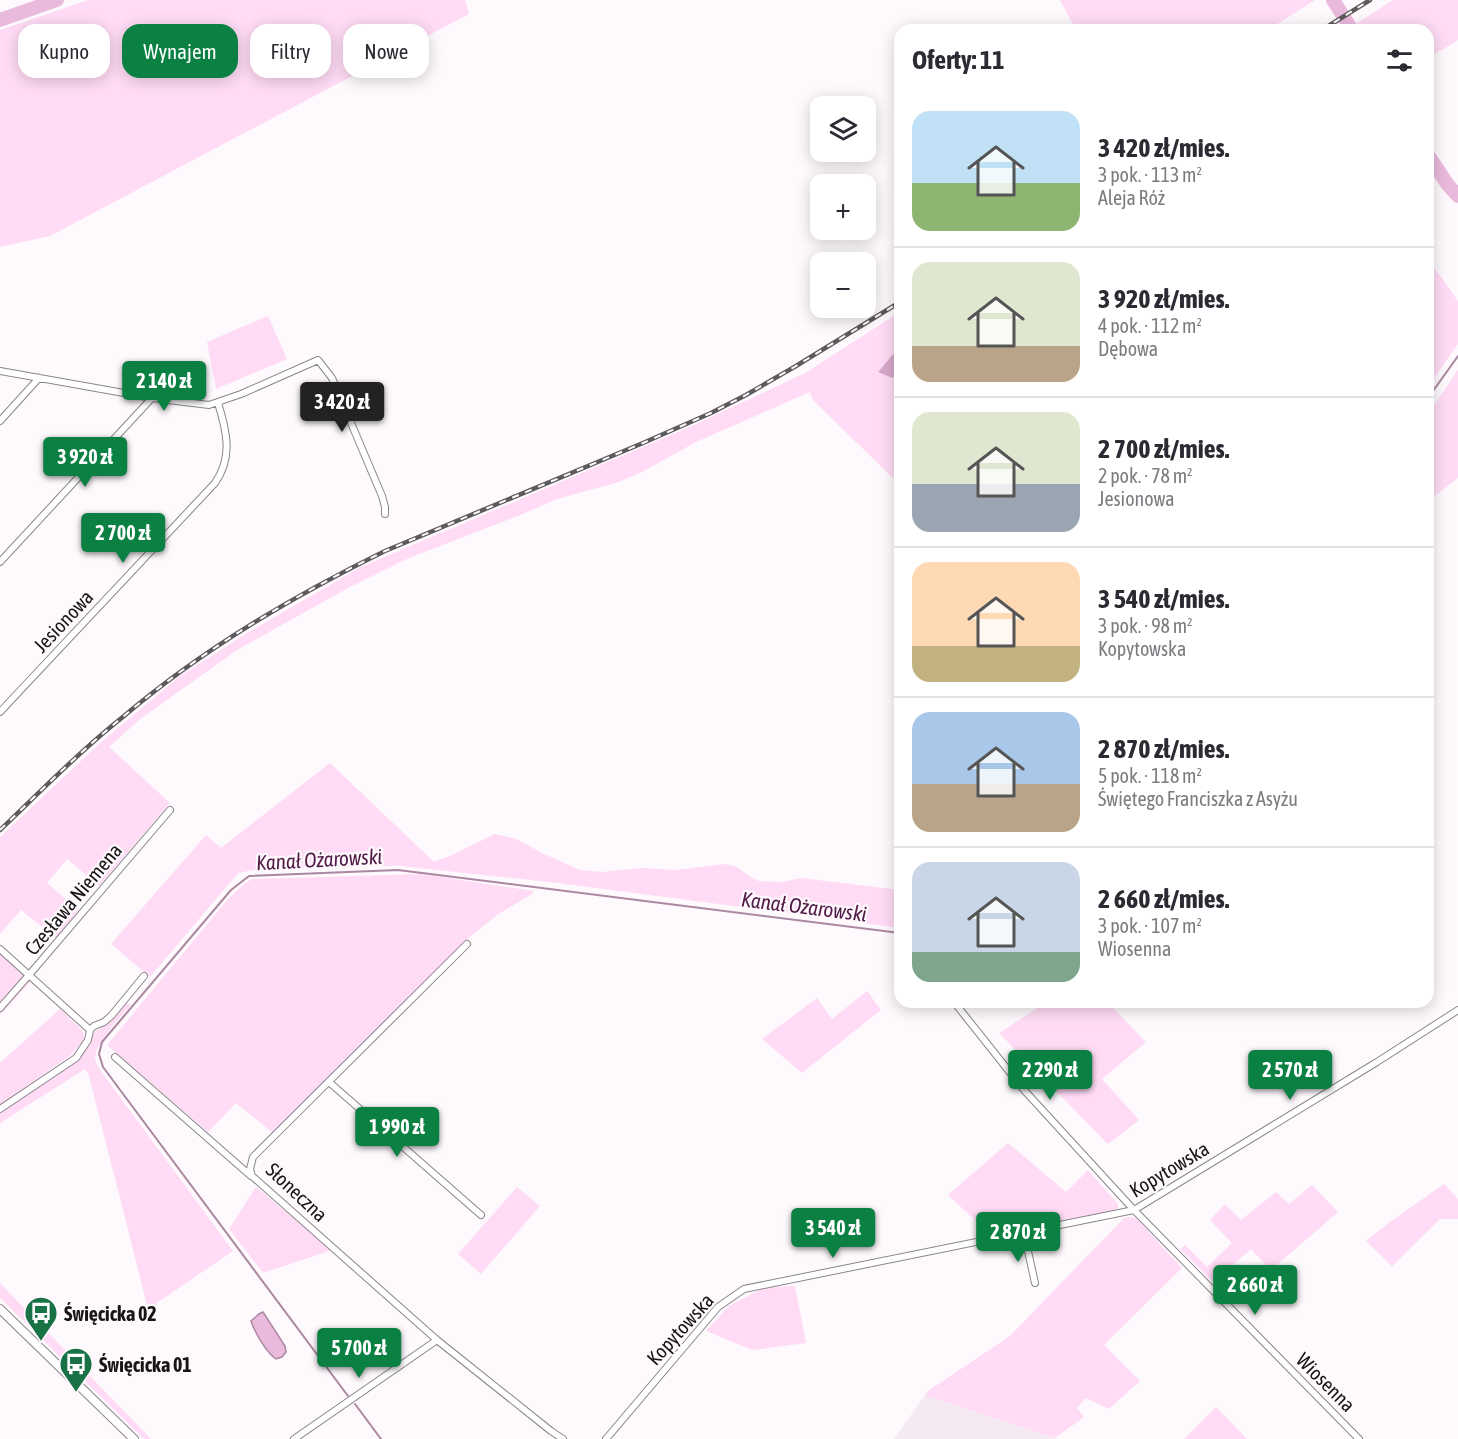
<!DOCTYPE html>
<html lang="pl">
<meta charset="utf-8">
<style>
body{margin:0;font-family:"Asap Condensed",sans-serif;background:#f2f2f3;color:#2b2b33;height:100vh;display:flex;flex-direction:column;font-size:22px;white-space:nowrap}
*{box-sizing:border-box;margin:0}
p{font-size:20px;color:#7c7c81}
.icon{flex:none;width:33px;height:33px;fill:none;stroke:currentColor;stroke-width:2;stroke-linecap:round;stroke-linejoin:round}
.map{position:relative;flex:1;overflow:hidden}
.drawer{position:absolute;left:894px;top:24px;width:540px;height:984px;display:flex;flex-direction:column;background:#fff;border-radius:18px;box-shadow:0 3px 15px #0003}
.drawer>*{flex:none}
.guide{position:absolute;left:18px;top:24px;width:570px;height:54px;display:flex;gap:12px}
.buttons{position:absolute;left:810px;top:96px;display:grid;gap:12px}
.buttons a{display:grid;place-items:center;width:66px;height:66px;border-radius:12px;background:#fff;box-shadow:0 3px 15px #0003;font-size:30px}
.price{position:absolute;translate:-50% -51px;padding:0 14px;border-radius:6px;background:#0b8043;color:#fff;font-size:20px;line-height:39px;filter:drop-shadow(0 2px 3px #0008)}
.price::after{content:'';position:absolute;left:50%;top:36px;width:18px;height:14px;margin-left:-9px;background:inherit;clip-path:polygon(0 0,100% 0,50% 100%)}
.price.active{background:#222;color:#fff}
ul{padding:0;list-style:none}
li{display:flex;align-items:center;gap:18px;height:150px;padding:0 18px}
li+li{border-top:2px solid #e1e1e2}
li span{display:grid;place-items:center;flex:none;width:168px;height:120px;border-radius:18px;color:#555}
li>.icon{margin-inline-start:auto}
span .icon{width:72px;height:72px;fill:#fffc;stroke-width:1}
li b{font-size:26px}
h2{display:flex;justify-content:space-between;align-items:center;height:72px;padding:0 18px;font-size:26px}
.pill{padding:0 21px;border-radius:18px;background:#fff;box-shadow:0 3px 15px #0003;font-size:21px;line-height:54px}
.pill.active{background:#0b8043;color:#fff}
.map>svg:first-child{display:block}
.built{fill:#f6eaf2}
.green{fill:#ffdbf5}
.forest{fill:#d7a8ca}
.water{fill:#eabadd;stroke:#ab88a1;stroke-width:1.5}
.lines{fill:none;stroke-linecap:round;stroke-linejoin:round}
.stream{stroke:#ab88a1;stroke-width:2}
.river{stroke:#eabadd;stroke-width:14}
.street-casing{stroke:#8a8688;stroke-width:8}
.secondary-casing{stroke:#8a8688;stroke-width:10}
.street{stroke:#fff;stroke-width:6}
.secondary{stroke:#fff;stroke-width:8}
.rail-casing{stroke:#5d5a5c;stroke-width:4.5}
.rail{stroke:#fef9fd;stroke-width:2;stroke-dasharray:7;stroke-linecap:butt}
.labels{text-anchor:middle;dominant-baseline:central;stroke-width:4.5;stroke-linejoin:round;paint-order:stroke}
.street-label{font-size:20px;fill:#171516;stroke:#fef9fd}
.poi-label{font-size:20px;font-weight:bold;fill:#171516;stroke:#fef9fd;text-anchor:start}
.water-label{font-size:21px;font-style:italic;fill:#501946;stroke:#fef9fd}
</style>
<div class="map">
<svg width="1458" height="1439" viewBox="0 0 1458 1439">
<rect width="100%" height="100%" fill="#fef9fd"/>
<path class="built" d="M 925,1395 L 1058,1439 L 894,1439 Z"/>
<path class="green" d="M 88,0 L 465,0 L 469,14 L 50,236 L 0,247 L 0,30 Z
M 1060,0 L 1315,0 L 1268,30 L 1076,30 Z
M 1393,0 L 1458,0 L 1458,40 L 1428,58 L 1428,30 L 1358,30 L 1354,25 Z
M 1428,259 L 1458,301 L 1458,344 L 1428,387 Z
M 900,312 L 900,346 L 878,372 L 892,378 L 900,375 L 900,485 L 813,400 L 810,392 L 698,441 L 642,472 L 619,482 L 557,499 L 523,514 L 409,558 L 348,588 L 237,650 L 140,719 L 109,747 L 170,803 L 99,886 L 67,859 L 47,883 L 78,910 L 56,938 L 21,910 L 0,934 L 0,837 L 100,743 L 179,677 L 247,633 L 361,567 L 692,426 L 805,373 Z
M 268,316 L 287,359 L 216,389 L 207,342 Z
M 1458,370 L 1458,478 L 1428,501 L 1428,414 Z
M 330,763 L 434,862 L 454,854 L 495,834 L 516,839 L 544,854 L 580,870 L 602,872 L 642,868 L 676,870 L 725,864 L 737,867 L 749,876 L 759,881 L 783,882 L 801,878 L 900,890 L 900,928 L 558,883 L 400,866 L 264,868 L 238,873 L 150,977 L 111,944 L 206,835 L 221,848 Z
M 421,874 L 534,891 L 532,894 L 497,915 L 467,939 L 273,1133 L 236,1103 L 208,1132 L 107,1045 L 228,899 L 244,884 L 252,879 Z
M 0,953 L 31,981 L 0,1015 Z
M 867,991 L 881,1010 L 802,1073 L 762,1039 L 817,998 L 832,1019 Z
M 1047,1002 L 1107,1002 L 1146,1042 L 1102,1079 L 1139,1120 L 1108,1144 L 999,1033 Z
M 126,1003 L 131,1005 C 120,1018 97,1040 95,1057 C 95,1063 100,1069 103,1074 L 233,1251 L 148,1309 L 89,1076 L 85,1069 L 0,1123 L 0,1111 L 79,1058 L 86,1050 L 92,1034 L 105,1025 Z
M 60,1009 L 83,1031 L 84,1039 L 71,1055 L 0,1105 L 0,1063 Z
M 1008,1143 L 1066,1192 L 1088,1170 L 1118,1204 L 1118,1208 L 1113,1211 L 990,1234 L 948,1195 Z
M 1444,1184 L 1458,1199 L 1458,1219 L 1440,1219 L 1392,1266 L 1366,1241 L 1386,1225 Z
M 1312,1185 L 1338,1212 L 1271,1270 L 1251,1249 L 1213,1282 L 1180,1249 L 1185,1245 L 1207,1267 L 1232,1243 L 1210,1220 L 1225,1204 L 1241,1220 L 1276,1192 L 1289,1204 Z
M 256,1187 L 332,1250 L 263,1273 L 229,1229 Z
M 517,1187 L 540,1206 L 481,1274 L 458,1254 Z
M 1130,1217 L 1136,1218 L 1182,1268 L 1104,1345 L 1140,1381 L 1109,1409 L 1086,1398 L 1077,1408 L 1084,1417 L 1055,1438 L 925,1395 L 928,1391 L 1010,1336 L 1124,1218 Z
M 0,1283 L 151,1439 L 144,1439 L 0,1298 Z
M 795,1286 L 806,1343 L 752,1350 L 706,1331 L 729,1306 L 763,1288 Z
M 1216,1407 L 1247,1439 L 1184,1439 Z"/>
<path class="forest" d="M 900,346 L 900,375 L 892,378 L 878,372 Z"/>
<path class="water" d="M 263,1312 L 285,1346 L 286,1352 L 282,1357 L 276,1359 C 266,1352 255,1333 251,1321 L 259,1314 Z"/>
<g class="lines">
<path class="stream" d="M 1428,398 L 1458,356
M 348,1396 L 103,1067 L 99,1054 L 102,1042 L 231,890 L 249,876 L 398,870 L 900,933
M 355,1404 L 381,1439"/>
<path class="river" d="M 1333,0 L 1352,30
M 0,20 L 57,0
M 1428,155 L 1448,185 L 1458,196"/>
<g class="street-casing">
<path id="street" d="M 0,371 L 152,398 L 209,405 L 241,394 L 318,360 L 332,378 L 382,496 L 385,507 L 385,514
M 0,421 L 39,378
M 0,562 L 152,398
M 0,712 L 215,483 C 233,457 227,432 218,403
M 467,944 L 253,1157 L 250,1169 L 252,1176 L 437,1340 L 551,1431 L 563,1439
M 0,949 L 90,1030
M 954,1002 L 1024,1090 L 1134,1210 L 1359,1439
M 0,1008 L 29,975 L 170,810
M 115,1057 L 251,1176
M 329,1082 L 481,1215
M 0,1109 L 76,1058 L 88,1040 L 90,1030 L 94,1026 L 104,1022 L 111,1016 L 144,976
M 1024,1233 L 1035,1283
M 294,1439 L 437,1340
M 606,1439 L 718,1307 L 744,1289 L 1134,1210 L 1377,1062 L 1458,1010"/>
</g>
<g class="secondary-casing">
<path id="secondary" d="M 0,1309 L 134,1439"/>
</g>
<use href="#street" class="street"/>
<use href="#secondary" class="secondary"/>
<g class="rail-casing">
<path id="rail" d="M 1322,30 L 1370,0
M 0,830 C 41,791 80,751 124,716 C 203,649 292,597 385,551 L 643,443 L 711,413 L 746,395 L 796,366 L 900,302"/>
</g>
<use href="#rail" class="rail"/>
</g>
<defs>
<g id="bus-pin" transform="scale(1.725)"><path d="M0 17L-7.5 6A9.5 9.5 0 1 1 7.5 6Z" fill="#197246" stroke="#fef9fd"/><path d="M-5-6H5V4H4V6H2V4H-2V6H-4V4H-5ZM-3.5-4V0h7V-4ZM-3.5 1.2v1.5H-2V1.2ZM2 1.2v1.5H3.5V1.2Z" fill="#fff"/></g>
</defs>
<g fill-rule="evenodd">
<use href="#bus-pin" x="41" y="1313"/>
<use href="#bus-pin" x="76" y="1364"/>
</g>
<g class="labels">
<g class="street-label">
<text transform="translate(63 621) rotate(-47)">Jesionowa</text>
<text transform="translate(73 899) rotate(-50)">Czesława Niemena</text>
<text transform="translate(1169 1169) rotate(-31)">Kopytowska</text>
<text transform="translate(297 1192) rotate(43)">Słoneczna</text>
<text transform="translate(680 1329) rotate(-48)">Kopytowska</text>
<text transform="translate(1326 1382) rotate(45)">Wiosenna</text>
</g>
<g class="poi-label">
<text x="64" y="1313">Święcicka 02</text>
<text x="99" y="1364">Święcicka 01</text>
</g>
<g class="water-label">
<text transform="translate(319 859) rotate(-3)">Kanał Ożarowski</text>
<text transform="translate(804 906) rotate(7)">Kanał Ożarowski</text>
</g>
</g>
</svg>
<div class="buttons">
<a><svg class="icon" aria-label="layers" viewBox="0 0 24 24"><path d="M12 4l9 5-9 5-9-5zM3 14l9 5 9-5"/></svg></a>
<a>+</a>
<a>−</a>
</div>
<b class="price" style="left:164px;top:412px">2 140 zł</b>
<b class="price active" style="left:342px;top:433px">3 420 zł</b>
<b class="price" style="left:85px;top:488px">3 920 zł</b>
<b class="price" style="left:123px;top:564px">2 700 zł</b>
<b class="price" style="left:1050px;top:1101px">2 290 zł</b>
<b class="price" style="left:1290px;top:1101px">2 570 zł</b>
<b class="price" style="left:397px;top:1158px">1 990 zł</b>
<b class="price" style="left:833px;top:1259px">3 540 zł</b>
<b class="price" style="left:1018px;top:1263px">2 870 zł</b>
<b class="price" style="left:1255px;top:1316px">2 660 zł</b>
<b class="price" style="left:359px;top:1379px">5 700 zł</b>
<div class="guide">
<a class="pill">Kupno</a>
<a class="pill active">Wynajem</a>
<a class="pill">Filtry</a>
<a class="pill">Nowe</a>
</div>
<section class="drawer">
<h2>Oferty: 11<svg class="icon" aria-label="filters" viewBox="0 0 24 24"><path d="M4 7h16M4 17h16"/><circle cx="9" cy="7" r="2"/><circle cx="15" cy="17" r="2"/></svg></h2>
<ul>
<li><span style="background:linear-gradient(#bfe0f5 60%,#8fb573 0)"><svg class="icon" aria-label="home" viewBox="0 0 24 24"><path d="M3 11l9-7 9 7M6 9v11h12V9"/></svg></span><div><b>3 420 zł/mies.</b><p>3 pok. · 113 m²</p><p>Aleja Róż</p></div></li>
<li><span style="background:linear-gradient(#dfe7d0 70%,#b9a48a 0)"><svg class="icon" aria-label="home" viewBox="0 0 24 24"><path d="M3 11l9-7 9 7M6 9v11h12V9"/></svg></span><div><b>3 920 zł/mies.</b><p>4 pok. · 112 m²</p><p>Dębowa</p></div></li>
<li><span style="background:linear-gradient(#dfe7d0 60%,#9aa5b1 0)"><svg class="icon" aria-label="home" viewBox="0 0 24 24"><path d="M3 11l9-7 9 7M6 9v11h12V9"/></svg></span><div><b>2 700 zł/mies.</b><p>2 pok. · 78 m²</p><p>Jesionowa</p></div></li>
<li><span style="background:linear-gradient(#ffd9b3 70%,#c2b280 0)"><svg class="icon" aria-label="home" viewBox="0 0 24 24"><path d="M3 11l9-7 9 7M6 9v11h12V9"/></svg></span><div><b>3 540 zł/mies.</b><p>3 pok. · 98 m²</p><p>Kopytowska</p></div></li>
<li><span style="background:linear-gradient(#a9c7e8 60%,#b9a48a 0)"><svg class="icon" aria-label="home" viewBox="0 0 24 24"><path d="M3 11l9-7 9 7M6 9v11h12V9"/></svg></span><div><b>2 870 zł/mies.</b><p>5 pok. · 118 m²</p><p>Świętego Franciszka z Asyżu</p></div></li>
<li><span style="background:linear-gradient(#c9d6e8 75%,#7fa58c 0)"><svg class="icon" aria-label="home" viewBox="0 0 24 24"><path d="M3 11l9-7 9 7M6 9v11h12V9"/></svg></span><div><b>2 660 zł/mies.</b><p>3 pok. · 107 m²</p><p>Wiosenna</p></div></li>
</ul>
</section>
</div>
